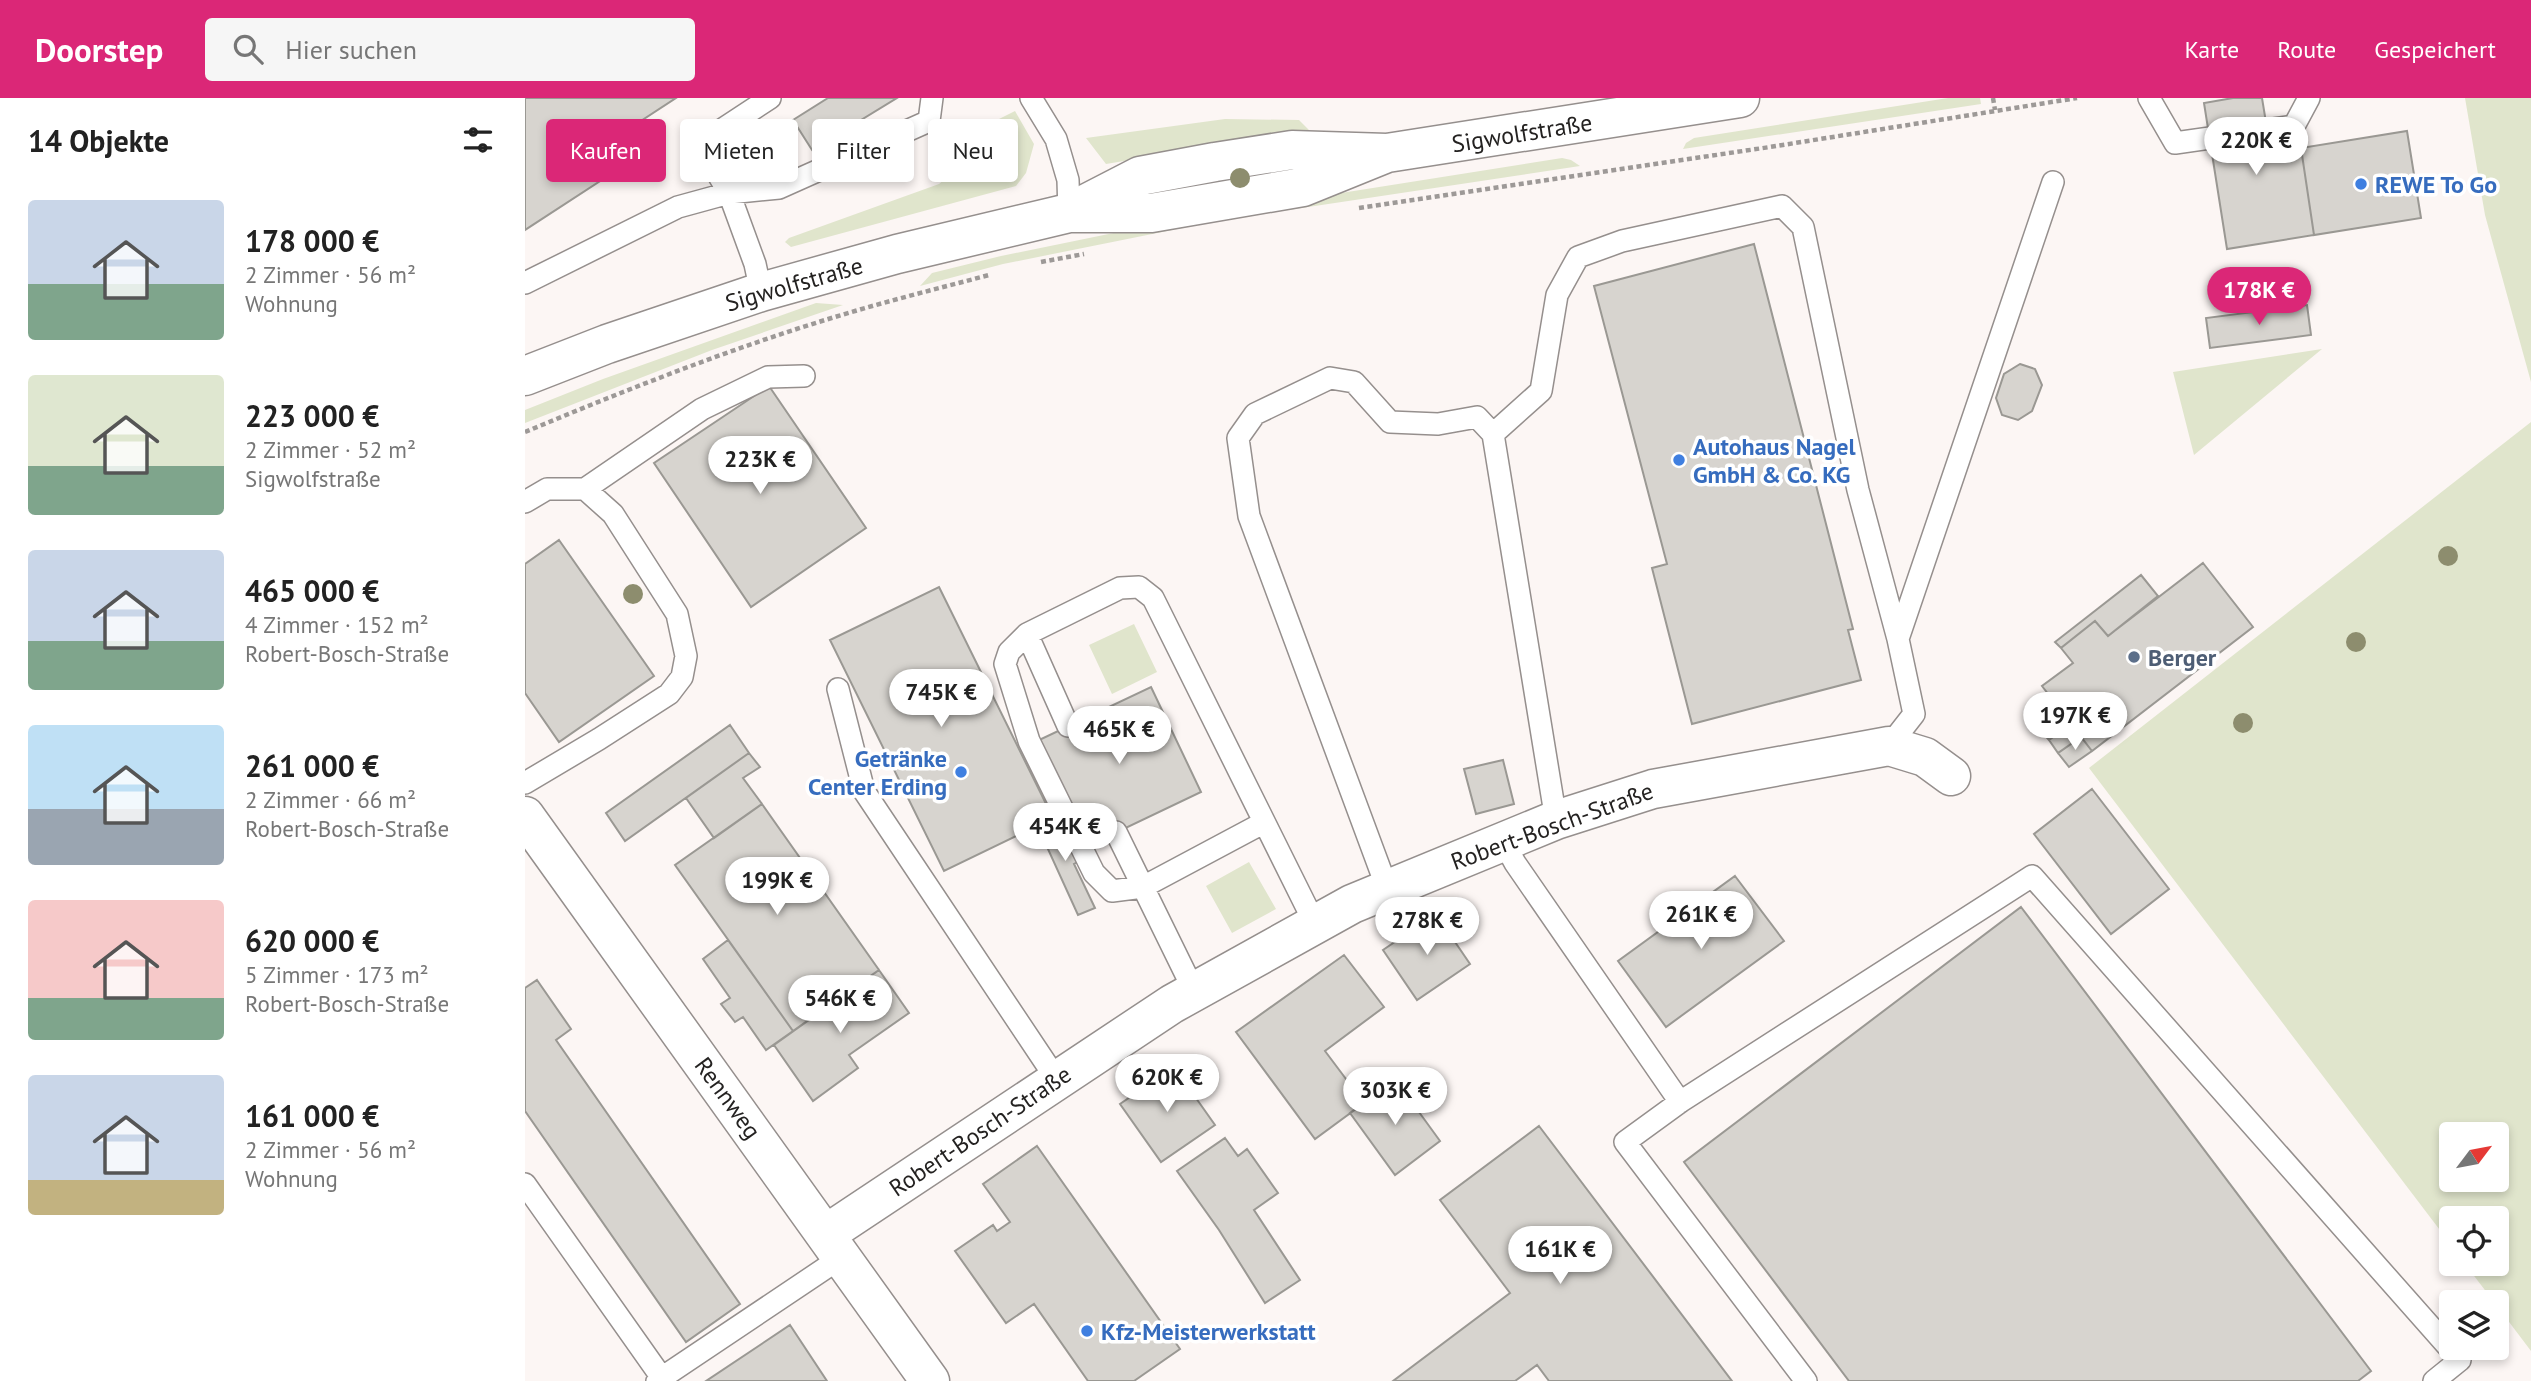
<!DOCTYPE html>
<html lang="de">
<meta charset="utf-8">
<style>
body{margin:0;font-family:"PT Sans",sans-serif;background:#f6f6f6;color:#222;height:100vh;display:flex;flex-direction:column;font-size:26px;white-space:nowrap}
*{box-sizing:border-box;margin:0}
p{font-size:23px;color:#767676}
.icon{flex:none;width:38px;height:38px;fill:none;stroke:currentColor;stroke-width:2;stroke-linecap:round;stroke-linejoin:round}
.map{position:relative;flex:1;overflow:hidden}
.sheet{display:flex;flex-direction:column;background:#fff;width:525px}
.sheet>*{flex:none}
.top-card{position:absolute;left:21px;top:21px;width:665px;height:63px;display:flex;gap:14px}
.needle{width:46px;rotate:58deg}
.controls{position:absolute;left:1914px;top:1024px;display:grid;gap:14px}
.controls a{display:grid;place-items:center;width:70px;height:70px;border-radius:7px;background:#fff;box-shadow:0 4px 10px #0003;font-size:35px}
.price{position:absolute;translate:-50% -60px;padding:0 16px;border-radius:24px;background:#fff;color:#222;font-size:23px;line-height:46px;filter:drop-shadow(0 2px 4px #0008)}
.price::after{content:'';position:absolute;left:50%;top:42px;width:21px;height:16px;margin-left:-10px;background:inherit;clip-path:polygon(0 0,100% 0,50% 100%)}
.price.on{background:#db2777;color:#fff}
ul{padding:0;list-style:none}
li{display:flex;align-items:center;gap:21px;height:175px;padding:0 28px}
li span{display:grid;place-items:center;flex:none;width:196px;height:140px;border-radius:7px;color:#555}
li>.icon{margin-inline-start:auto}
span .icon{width:84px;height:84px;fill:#fffc;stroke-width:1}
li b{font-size:30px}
h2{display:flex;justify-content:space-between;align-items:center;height:84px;padding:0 28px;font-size:30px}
.tag{padding:0 24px;border-radius:7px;background:#fff;box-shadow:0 4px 10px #0003;font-size:24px;line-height:63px}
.tag.on{background:#db2777;color:#fff}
header{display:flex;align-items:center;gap:42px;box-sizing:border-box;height:98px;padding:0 35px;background:#db2777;color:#fff}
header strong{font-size:33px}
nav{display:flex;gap:38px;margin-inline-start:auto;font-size:24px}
.search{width:490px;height:63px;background:#f6f6f6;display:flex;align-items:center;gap:18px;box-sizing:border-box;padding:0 24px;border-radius:7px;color:#767676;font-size:26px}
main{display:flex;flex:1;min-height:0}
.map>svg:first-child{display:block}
.green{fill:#e0e5cc;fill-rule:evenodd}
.building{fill:#d7d4cf;stroke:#9a9893;stroke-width:2}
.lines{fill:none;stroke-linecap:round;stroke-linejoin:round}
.service-casing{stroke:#958f8d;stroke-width:24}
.minor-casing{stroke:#958f8d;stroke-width:41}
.tertiary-casing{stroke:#958f8d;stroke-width:41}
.path{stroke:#9d9997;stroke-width:4.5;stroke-dasharray:5 3.5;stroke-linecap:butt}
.service{stroke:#fff;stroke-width:21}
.minor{stroke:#fff;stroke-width:38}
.tertiary{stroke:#fff;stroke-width:38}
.tree{fill:#8d8d6e}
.shop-dot{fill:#3f7fe0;stroke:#fff;stroke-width:2.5}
.service-dot{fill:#5c6f8a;stroke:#fff;stroke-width:2.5}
.labels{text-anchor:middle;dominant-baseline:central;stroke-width:7;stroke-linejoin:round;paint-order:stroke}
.street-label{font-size:24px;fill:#242221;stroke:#fff}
.shop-label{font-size:24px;font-weight:bold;fill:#366cbe;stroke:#fff;text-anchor:start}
.service-label{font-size:24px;font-weight:bold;fill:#4e5e75;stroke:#fff;text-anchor:start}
</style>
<header>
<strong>Doorstep</strong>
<div class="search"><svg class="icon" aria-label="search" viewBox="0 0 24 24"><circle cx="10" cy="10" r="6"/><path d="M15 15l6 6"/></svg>Hier suchen</div>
<nav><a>Karte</a><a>Route</a><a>Gespeichert</a></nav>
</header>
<main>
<section class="sheet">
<h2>14 Objekte<svg class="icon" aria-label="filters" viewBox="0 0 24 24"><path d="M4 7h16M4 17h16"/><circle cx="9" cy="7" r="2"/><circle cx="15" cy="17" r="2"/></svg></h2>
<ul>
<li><span style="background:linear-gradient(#c9d6e8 60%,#7fa58c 0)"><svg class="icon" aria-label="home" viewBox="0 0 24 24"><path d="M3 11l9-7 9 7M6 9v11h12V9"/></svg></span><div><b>178 000 €</b><p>2 Zimmer · 56 m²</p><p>Wohnung</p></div></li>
<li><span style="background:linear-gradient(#dfe7d0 65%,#7fa58c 0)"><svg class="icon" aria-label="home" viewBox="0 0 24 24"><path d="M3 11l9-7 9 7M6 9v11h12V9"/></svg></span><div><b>223 000 €</b><p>2 Zimmer · 52 m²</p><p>Sigwolfstraße</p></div></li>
<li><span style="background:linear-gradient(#c9d6e8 65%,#7fa58c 0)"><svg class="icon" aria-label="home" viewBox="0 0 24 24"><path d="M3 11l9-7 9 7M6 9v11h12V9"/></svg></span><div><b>465 000 €</b><p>4 Zimmer · 152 m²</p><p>Robert-Bosch-Straße</p></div></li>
<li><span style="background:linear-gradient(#bfe0f5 60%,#9aa5b1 0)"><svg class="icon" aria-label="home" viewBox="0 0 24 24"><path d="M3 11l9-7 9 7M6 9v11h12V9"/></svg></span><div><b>261 000 €</b><p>2 Zimmer · 66 m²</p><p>Robert-Bosch-Straße</p></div></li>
<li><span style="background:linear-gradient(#f6c9c9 70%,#7fa58c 0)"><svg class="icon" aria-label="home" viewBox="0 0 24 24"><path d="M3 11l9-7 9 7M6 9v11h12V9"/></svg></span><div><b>620 000 €</b><p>5 Zimmer · 173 m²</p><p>Robert-Bosch-Straße</p></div></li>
<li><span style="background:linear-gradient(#c9d6e8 75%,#c2b280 0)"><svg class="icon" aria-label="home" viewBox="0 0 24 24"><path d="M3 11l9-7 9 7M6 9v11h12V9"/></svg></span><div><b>161 000 €</b><p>2 Zimmer · 56 m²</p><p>Wohnung</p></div></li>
</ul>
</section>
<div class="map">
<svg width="2006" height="1283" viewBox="0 0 2006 1283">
<rect width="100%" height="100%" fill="#fcf6f4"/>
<path class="green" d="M 1423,0 L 1455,0 L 1456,6 L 1158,51 L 1161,45 L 1169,40 Z
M 1940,0 L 2006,0 L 2006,284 L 1960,117 Z
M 490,13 L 509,46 L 501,75 L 491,88 L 266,149 L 260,144 L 264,140 L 414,86 L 453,53 L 452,32 Z
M 700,21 L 774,22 L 784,32 L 581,66 L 561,40 Z
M 1037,60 L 1046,62 L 1055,68 L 711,120 L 709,112 Z
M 686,115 L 687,124 L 478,166 L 395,188 L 407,175 L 476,158 Z
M 291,205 L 318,207 L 187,252 L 0,325 L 0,312 L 78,281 Z
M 1797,251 L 1669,357 L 1648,274 Z
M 2006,324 L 2006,1253 L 1972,1208 L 1972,1204 L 1969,1204 L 1940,1166 L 1972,1166 L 1972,1120 L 1927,1120 L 1927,1148 L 1564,670 ZM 1927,1036 L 1972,1036 L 1972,1082 L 1927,1082 Z
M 609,526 L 632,574 L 587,596 L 564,547 Z
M 724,764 L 751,811 L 707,835 L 681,788 Z"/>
<path class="building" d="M 0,0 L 151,0 L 96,36 L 112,59 L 0,132 Z
M 303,0 L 372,0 L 287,52 L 268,22 Z
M 1708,0 L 1737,0 L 1746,55 L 1776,50 L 1789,137 L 1702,151 L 1679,5 Z
M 1882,33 L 1896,120 L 1789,137 L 1776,50 Z
M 1229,146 L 1328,531 L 1323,532 L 1336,582 L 1167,626 L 1127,470 L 1142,466 L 1069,188 Z
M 1782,207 L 1786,237 L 1685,250 L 1681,220 Z
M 1495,266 L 1510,271 L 1517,287 L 1507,313 L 1493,322 L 1477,317 L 1471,300 L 1479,276 Z
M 244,288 L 341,430 L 226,509 L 129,365 Z
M 34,442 L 129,578 L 34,644 L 0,595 L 0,466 Z
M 1678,465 L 1728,529 L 1567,653 L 1517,588 L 1548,565 L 1536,550 L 1570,523 L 1583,538 Z
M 1616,477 L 1633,498 L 1583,538 L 1570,523 L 1536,550 L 1530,544 Z
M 414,489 L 528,720 L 419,773 L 305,542 Z
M 626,589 L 676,694 L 563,748 L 512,643 Z
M 1536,612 L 1546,625 L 1524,642 L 1513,629 Z
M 1546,625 L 1556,639 L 1533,655 L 1524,642 Z
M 205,627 L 224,655 L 100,743 L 81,715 Z
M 1556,639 L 1567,653 L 1544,669 L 1533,655 Z
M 224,655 L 235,669 L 218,680 L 237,706 L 189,740 L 161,700 Z
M 978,662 L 989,706 L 951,716 L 939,671 Z
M 1567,691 L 1644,791 L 1586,836 L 1509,736 Z
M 237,706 L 354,872 L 268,933 L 150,767 Z
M 528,720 L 534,731 L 539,729 L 555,763 L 549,766 L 570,810 L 553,817 L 518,740 L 499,734 Z
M 1210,778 L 1259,843 L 1141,929 L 1093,863 Z
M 1496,809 L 1846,1273 L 1833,1283 L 1324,1283 L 1159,1064 Z
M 911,816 L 945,866 L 892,902 L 858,852 Z
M 203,842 L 268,933 L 241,952 L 218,919 L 210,924 L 196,906 L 205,900 L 178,861 Z
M 819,857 L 859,909 L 800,953 L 839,1005 L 790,1041 L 711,934 Z
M 354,872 L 384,915 L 324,957 L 333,970 L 288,1003 L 249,947 Z
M 12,882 L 46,931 L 31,942 L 215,1206 L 161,1244 L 0,1013 L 0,890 Z
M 649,969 L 690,1027 L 636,1064 L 595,1006 Z
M 870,981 L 915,1043 L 870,1077 L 825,1015 Z
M 1014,1028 L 1207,1283 L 1024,1283 L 1012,1267 L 990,1283 L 868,1283 L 985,1195 L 915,1102 Z
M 700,1040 L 713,1058 L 722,1051 L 753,1095 L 729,1112 L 775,1182 L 740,1205 L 694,1132 L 652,1073 Z
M 512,1048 L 655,1251 L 609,1283 L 563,1283 L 509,1206 L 481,1225 L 430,1153 L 468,1127 L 472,1133 L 485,1124 L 458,1086 Z
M 265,1227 L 302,1283 L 181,1283 Z"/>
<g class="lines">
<g class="service-casing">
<path id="service" d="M 506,0 L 531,41 L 543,82 L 544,115
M 1624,0 L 1650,45 L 1769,28 L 1784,0
M 0,185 L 153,109 L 204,95 L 254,90 L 404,23 L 407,0
M 236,194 L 230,166 L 204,95 L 175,46 L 245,0
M 968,336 L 1016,293 L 1032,197 L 1053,159 L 1097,143 L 1257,108 L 1278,129 L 1333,392 L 1373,541
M 60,391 L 177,311 L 243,279 L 279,278
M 0,404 L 22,391 L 60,391 L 88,416 L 152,516 L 161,558 L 157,579 L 144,596 L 74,641 L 0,685
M 502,536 L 543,628
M 313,591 L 339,693 L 532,982
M 1364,648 L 1389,616 L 1373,541 L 1528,84
M 738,725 L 618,789 L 587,793 L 569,775 L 504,643 L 480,566 L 484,554 L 502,536 L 595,490 L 614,489 L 628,500 L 790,826
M 591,734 L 669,893
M 978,743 L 990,765 L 1155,1004
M 862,790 L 724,418 L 713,340 L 730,316 L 805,280 L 829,284 L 865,324 L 913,326 L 952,319 L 968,336 L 1031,722
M 0,1086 L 137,1280
M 132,1283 L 317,1159
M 1281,1283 L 1100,1044 L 1155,1004 L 1507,778 L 1935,1262 L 1909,1283"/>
</g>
<g class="minor-casing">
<path id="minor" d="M 0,718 L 405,1283
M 301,1136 L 647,906 L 827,806 L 1031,722 L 1128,691 L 1364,648 L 1400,659 L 1426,678"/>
</g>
<g class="tertiary-casing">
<path id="tertiary" d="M 549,112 L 615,78 L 690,64 L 767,52 L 862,55 L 1215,0
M 0,278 L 82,246 L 236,194 L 372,156 L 544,115 L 626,115 L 778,89 L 862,55"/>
</g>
<path class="path" d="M 1468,0 L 1470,12
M 834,110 L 1245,49 L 1552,0
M 516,164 L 559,156
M 0,334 C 108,289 217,246 330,213 C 374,200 419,189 464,177"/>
<use href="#service" class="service"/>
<use href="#minor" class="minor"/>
<use href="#tertiary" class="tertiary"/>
</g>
<g class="tree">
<circle cx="715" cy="80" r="10"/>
<circle cx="1923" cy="458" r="10"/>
<circle cx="108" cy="496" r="10"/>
<circle cx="1831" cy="544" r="10"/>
<circle cx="1718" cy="625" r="10"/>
</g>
<g class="shop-dot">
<circle cx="1836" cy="86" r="7"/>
<circle cx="1154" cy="362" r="7"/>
<circle cx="436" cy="674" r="7"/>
<circle cx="562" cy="1233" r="7"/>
</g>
<circle class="service-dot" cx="1609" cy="559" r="7"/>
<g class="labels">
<g class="street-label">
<text transform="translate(997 35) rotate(-9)">Sigwolfstraße</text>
<text transform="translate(269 186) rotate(-16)">Sigwolfstraße</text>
<text transform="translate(1027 728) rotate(-20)">Robert-Bosch-Straße</text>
<text transform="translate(203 1000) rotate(54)">Rennweg</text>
<text transform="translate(455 1033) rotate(-34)">Robert-Bosch-Straße</text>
</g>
<g class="shop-label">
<text x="1850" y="86">REWE To Go</text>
<text x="1168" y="348">Autohaus Nagel<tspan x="1168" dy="28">GmbH &amp; Co. KG</tspan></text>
<text x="422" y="660" text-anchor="end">Getränke<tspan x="422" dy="28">Center Erding</tspan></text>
<text x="576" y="1233">Kfz-Meisterwerkstatt</text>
</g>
<g class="service-label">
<text x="1623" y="559">Berger</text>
</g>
</g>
</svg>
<div class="controls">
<a><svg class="needle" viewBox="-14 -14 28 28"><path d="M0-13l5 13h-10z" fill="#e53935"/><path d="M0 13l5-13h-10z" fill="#767676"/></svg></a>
<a><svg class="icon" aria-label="locate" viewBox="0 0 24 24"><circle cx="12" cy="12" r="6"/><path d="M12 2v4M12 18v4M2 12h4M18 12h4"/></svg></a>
<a><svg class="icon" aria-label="layers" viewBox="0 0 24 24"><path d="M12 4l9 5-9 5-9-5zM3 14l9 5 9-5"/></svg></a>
</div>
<b class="price" style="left:1731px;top:79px">220K €</b>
<b class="price on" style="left:1734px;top:229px">178K €</b>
<b class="price" style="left:235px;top:398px">223K €</b>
<b class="price" style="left:416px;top:631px">745K €</b>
<b class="price" style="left:1550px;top:654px">197K €</b>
<b class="price" style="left:594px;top:668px">465K €</b>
<b class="price" style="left:540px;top:765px">454K €</b>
<b class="price" style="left:252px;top:819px">199K €</b>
<b class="price" style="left:1176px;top:853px">261K €</b>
<b class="price" style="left:902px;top:859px">278K €</b>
<b class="price" style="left:315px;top:937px">546K €</b>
<b class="price" style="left:642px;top:1016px">620K €</b>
<b class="price" style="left:870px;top:1029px">303K €</b>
<b class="price" style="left:1035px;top:1188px">161K €</b>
<div class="top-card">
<a class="tag on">Kaufen</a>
<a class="tag">Mieten</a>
<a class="tag">Filter</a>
<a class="tag">Neu</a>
</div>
</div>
</main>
